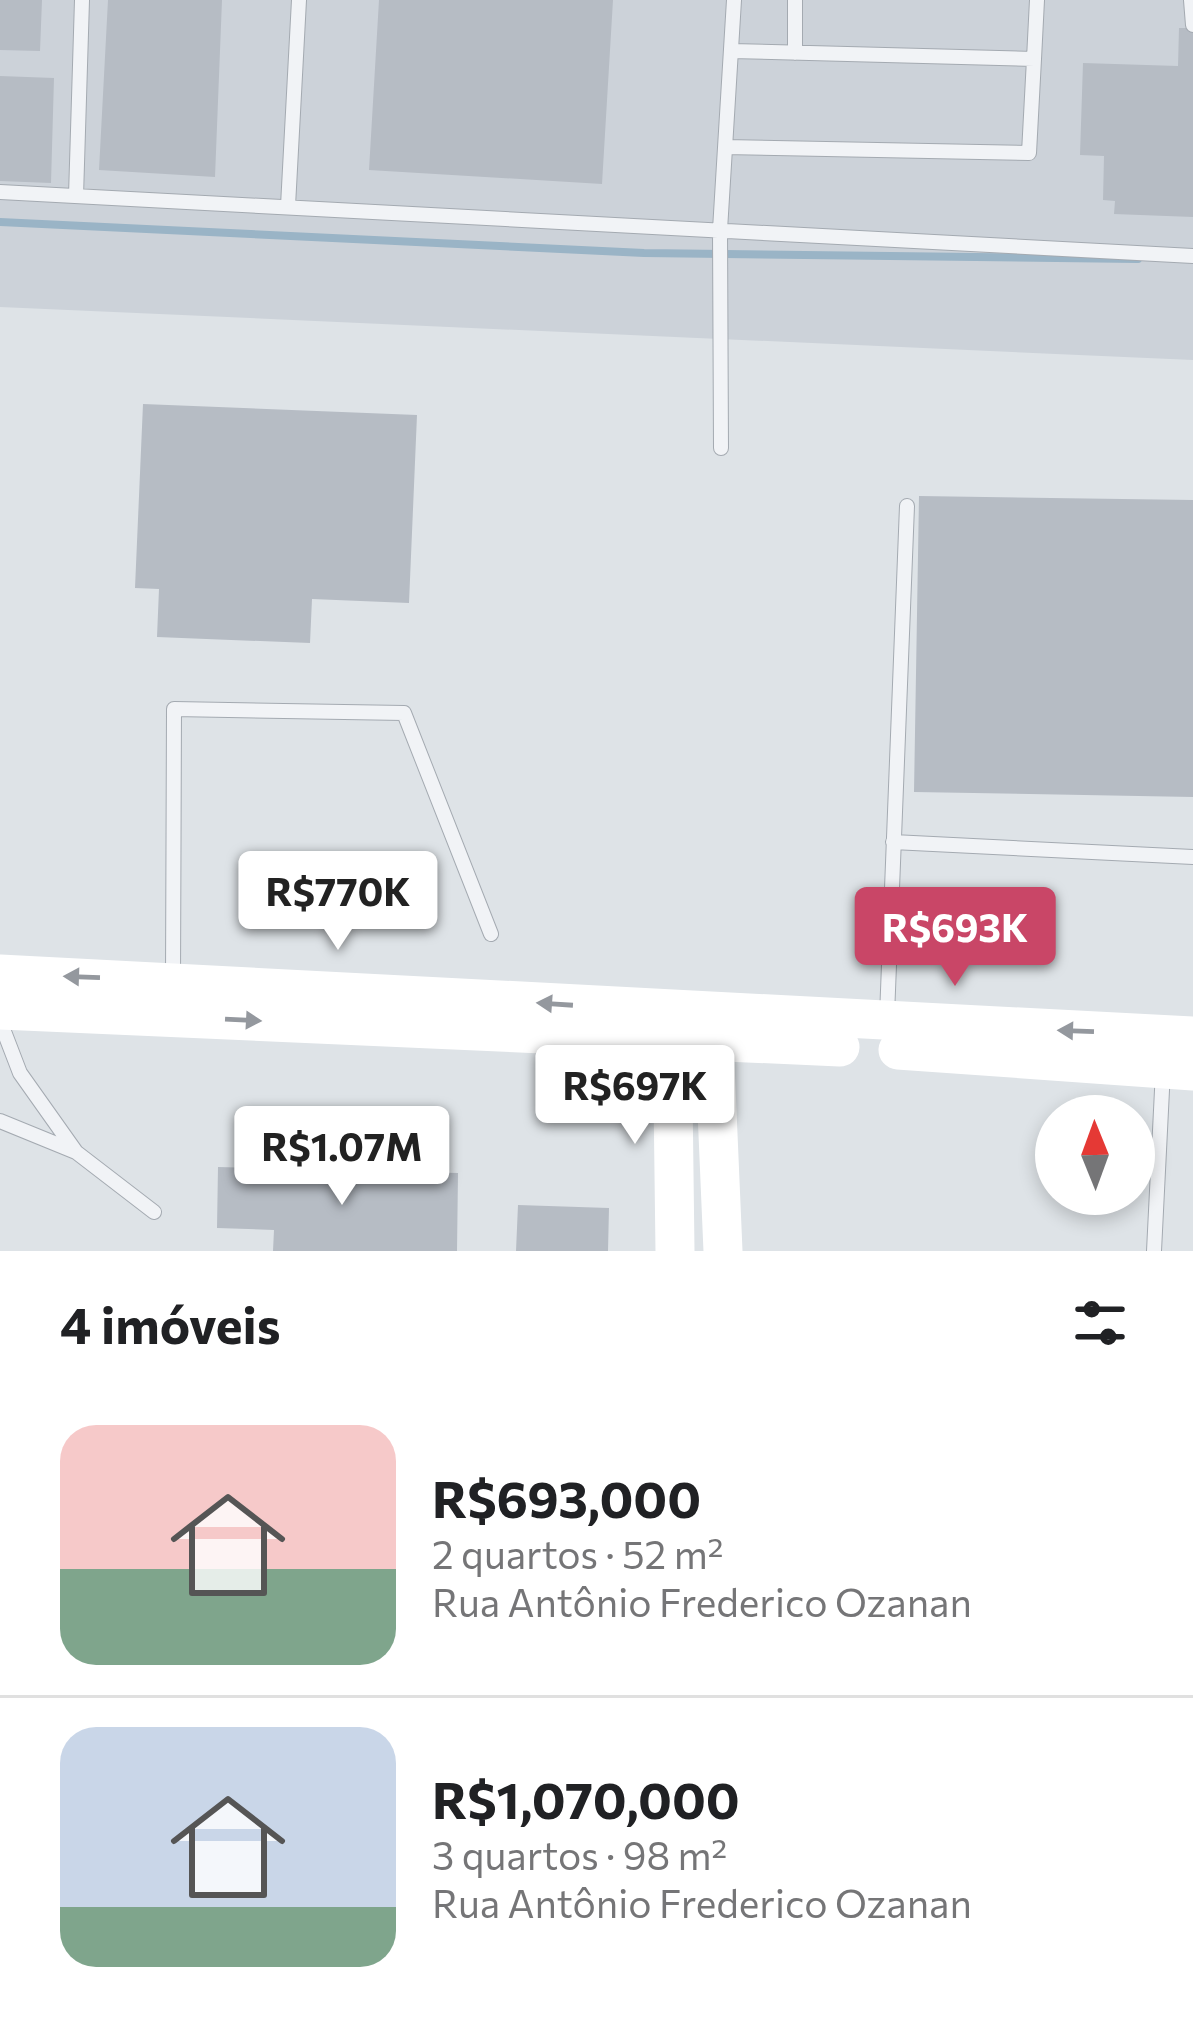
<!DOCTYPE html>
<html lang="pt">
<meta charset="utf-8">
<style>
body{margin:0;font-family:Commissioner,sans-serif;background:#f6f6f6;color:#202124;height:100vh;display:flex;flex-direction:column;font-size:45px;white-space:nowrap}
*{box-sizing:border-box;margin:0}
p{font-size:39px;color:#757577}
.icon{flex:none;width:66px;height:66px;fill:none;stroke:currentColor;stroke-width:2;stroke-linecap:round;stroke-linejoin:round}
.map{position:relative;height:1251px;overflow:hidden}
.details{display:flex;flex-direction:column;background:#fff;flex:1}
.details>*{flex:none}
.needle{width:78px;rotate:359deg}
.buttons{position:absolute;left:1035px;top:1095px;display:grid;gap:24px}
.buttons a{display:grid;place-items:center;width:120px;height:120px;border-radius:50%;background:#fff;box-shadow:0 6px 18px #0003;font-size:60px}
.price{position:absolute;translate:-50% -102px;padding:0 27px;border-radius:12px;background:#fff;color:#222;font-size:39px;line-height:78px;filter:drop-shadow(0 3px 6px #0008)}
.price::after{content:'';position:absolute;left:50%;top:72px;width:36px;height:27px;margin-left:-18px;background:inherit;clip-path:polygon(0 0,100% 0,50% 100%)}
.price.current{background:#c94667;color:#fff}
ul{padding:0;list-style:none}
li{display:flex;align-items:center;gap:36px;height:300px;padding:0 60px}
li+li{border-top:3px solid #e0e0e0}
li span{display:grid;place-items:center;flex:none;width:336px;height:240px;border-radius:36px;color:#555}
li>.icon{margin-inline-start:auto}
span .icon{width:144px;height:144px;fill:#fffc;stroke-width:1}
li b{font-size:51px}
h2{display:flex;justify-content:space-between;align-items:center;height:144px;padding:0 60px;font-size:51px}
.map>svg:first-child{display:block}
.built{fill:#ccd2d9}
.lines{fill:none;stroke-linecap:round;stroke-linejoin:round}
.stream{stroke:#9ab4c6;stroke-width:8}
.building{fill:#b6bcc4}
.lane-casing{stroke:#a4aab1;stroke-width:16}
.lane{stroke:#f1f3f6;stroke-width:14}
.secondary{stroke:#fff;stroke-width:39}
.oneway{fill:#94989e}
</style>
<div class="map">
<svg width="1193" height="1251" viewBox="0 0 1193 1251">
<rect width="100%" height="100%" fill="#dee3e7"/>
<path class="built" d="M 0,0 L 1193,0 L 1193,360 L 0,307 Z"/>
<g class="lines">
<path class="stream" d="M 0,222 L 644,253 L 1138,259"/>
</g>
<path class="building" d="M 0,0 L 42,0 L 40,51 L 0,50 Z
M 108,0 L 222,0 L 215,177 L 99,170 Z
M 379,0 L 613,0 L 602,184 L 369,170 Z
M 1179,28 L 1193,28 L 1193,217 L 1114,214 L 1115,201 L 1103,200 L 1104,156 L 1080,155 L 1083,63 L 1178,66 Z
M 0,76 L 54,78 L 51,183 L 0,181 Z
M 143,404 L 417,415 L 409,603 L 312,599 L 310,643 L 157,637 L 159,589 L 135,588 Z
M 919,496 L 1193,500 L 1193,797 L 914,792 Z
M 218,1167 L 458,1173 L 457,1251 L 273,1251 L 274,1230 L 217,1228 Z
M 518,1205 L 609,1208 L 608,1251 L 516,1251 Z"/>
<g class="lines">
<g class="lane-casing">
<path id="lane" d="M 1191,0 L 1193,25
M 731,51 L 1034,59 L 1037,0
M 795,53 L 795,0
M 725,147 L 1029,153 L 1034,59
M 0,192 L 1193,256
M 76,196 L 82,0
M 288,206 L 299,0
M 721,448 L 720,230 L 734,0
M 893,842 L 1193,857
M 173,980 L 174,709 L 404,713 L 491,934
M 887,1016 L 907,506
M 0,1021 L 20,1073 L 76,1152
M 0,1121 L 76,1152 L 154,1212
M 1154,1251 L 1163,1070"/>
</g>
<use href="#lane" class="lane"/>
<path class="secondary" d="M 0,974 L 1193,1036
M 0,1010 L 840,1047
M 672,1017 L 675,1251
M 713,1017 L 723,1251
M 898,1050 L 1193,1071"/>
</g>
<defs><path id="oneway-solid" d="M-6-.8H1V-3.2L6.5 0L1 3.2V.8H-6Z" transform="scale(3)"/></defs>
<g class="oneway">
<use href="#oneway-solid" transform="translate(82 977) rotate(-178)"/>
<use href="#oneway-solid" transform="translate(555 1004) rotate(-176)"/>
<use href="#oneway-solid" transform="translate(243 1020) rotate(3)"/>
<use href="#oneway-solid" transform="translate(1076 1031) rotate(-178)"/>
</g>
</svg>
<div class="buttons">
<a><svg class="needle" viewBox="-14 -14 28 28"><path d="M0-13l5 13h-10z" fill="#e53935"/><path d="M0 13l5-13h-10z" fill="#757577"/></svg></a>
</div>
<b class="price" style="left:338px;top:953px">R$770K</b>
<b class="price current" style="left:955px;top:989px">R$693K</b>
<b class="price" style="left:635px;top:1147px">R$697K</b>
<b class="price" style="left:342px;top:1208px">R$1.07M</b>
</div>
<section class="details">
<h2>4 imóveis<svg class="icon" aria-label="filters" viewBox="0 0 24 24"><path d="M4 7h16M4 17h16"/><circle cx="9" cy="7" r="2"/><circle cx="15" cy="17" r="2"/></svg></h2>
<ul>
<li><span style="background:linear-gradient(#f6c9c9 60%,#7fa58c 0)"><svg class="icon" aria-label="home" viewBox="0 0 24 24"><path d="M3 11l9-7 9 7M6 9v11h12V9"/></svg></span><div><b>R$693,000</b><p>2 quartos · 52 m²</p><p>Rua Antônio Frederico Ozanan</p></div></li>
<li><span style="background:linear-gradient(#c9d6e8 75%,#7fa58c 0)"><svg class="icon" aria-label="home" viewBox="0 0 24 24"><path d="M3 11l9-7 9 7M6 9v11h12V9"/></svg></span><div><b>R$1,070,000</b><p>3 quartos · 98 m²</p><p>Rua Antônio Frederico Ozanan</p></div></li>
</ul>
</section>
